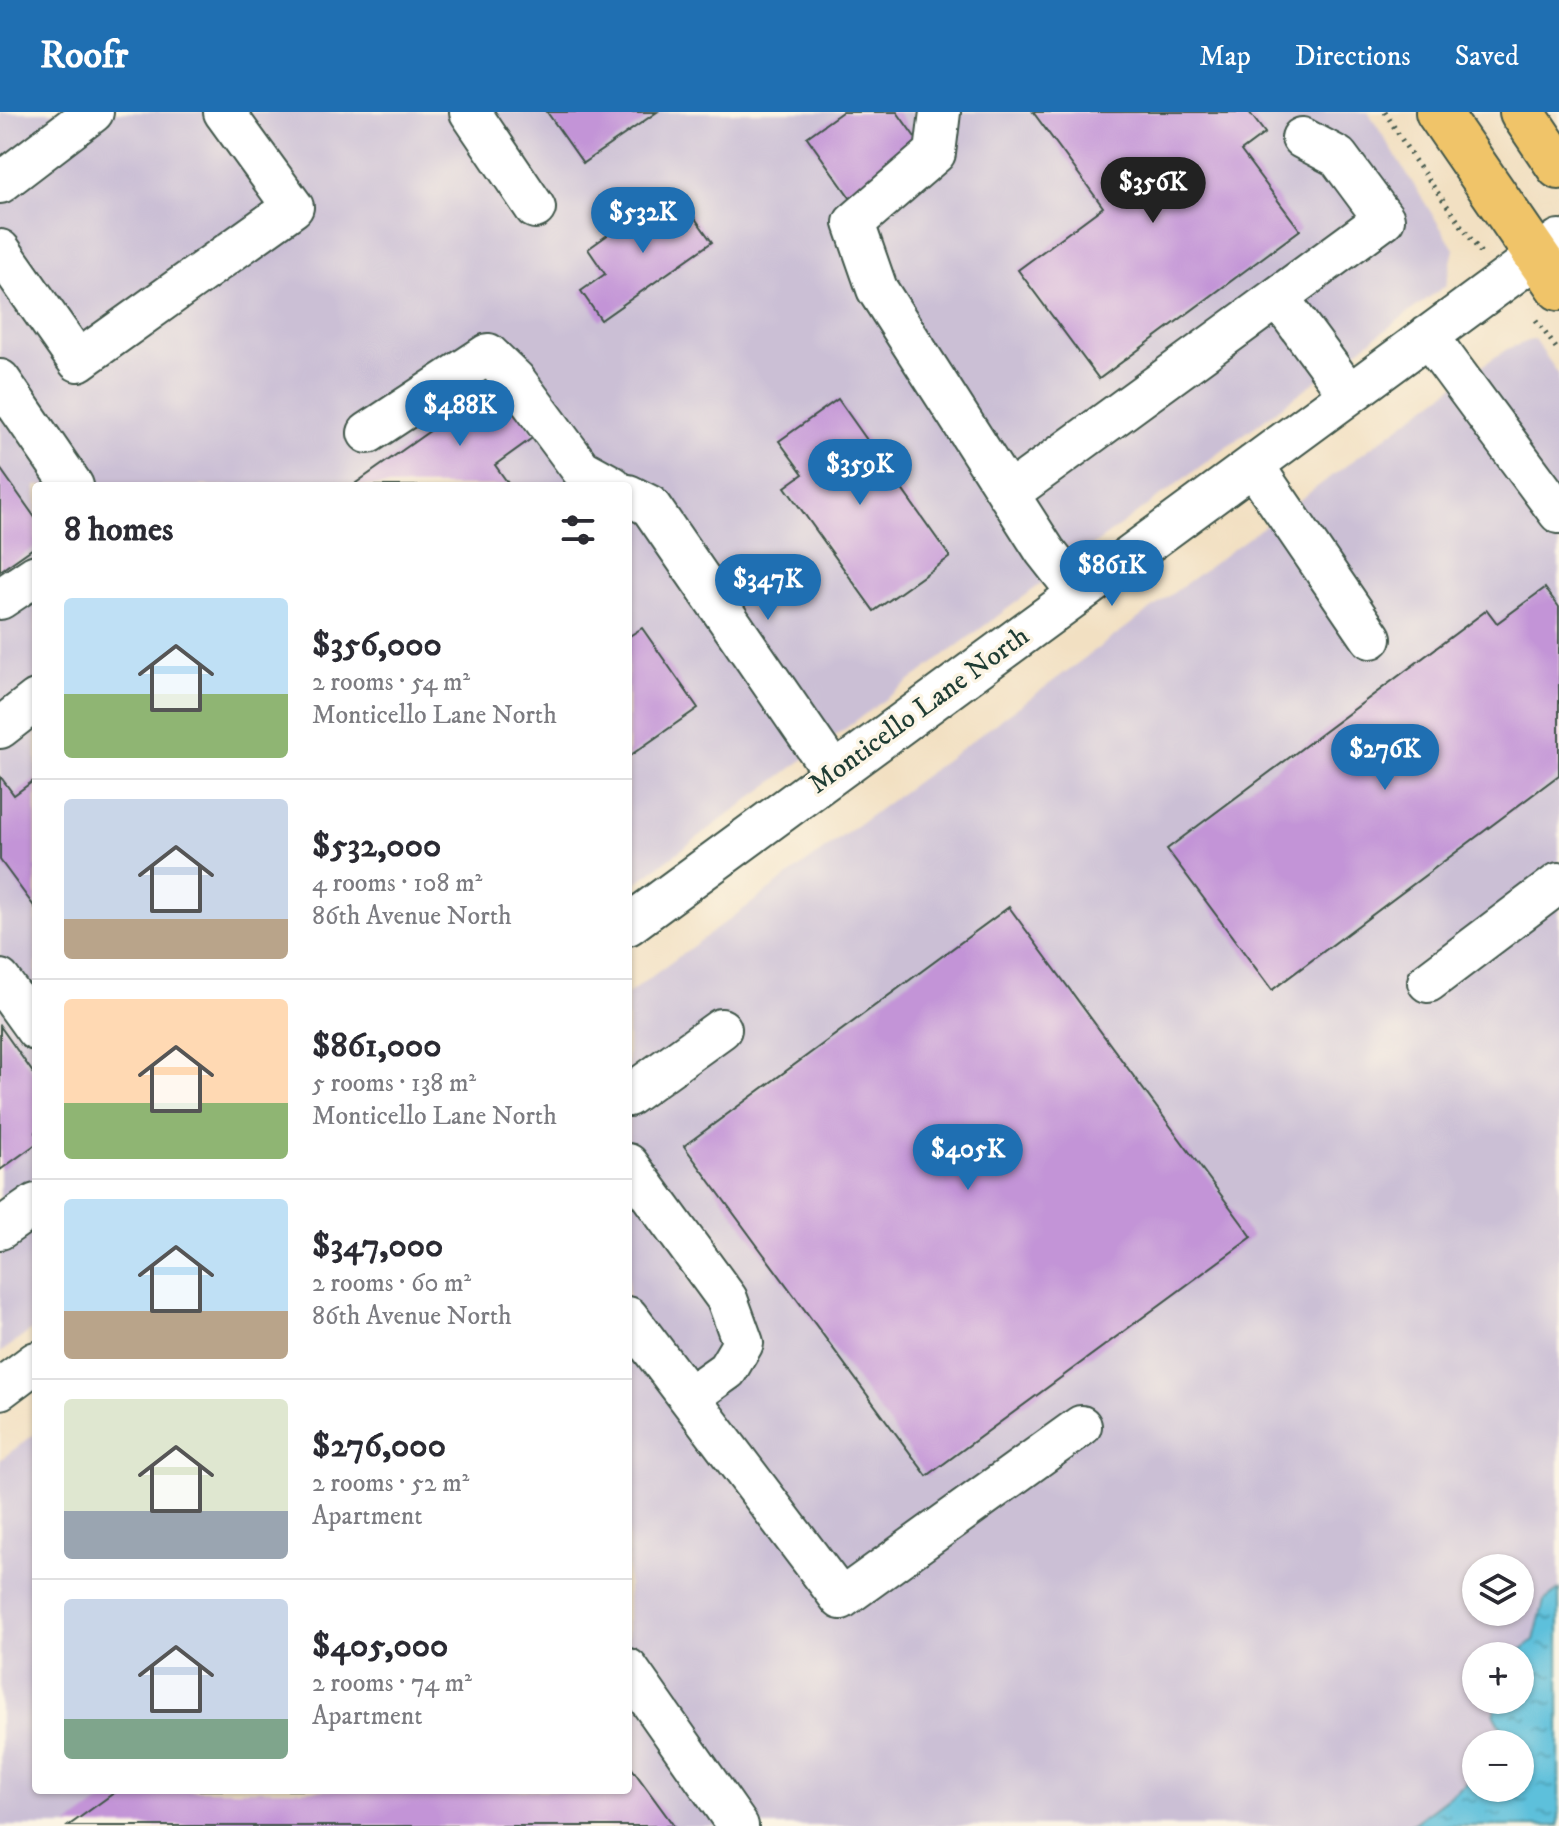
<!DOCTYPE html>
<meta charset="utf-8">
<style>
body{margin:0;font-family:"IM FELL DW Pica",serif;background:#f7f7f7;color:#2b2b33;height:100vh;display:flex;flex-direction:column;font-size:30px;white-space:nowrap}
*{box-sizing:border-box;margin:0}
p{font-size:26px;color:#7c7c81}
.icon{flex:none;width:44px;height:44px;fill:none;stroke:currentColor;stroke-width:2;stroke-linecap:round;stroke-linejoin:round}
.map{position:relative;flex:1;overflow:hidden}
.panel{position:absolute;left:32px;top:370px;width:600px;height:1312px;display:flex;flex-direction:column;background:#fff;border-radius:8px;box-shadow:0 2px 6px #0004}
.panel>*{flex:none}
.controls{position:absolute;left:1462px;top:1442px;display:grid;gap:16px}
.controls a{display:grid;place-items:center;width:72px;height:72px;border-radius:50%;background:#fff;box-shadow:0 2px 6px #0004;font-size:40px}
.price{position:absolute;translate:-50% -68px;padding:0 18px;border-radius:28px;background:#1f6fb2;color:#fff;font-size:26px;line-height:52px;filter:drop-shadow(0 2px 4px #0008)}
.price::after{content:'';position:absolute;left:50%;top:48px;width:24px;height:18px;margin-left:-12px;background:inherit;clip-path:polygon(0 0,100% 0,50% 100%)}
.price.selected{background:#222;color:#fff}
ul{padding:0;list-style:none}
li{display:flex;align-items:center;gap:24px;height:200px;padding:0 32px}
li+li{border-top:2px solid #e1e1e2}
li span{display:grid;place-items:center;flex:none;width:224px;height:160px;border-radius:8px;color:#555}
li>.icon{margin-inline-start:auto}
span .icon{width:96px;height:96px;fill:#fffc;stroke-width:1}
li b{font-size:34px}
h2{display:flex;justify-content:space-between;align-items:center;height:96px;padding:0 32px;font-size:34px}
header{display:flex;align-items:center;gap:48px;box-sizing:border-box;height:112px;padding:0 40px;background:#1f6fb2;color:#fff}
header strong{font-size:38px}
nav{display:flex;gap:44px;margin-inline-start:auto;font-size:28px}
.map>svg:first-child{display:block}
.industrial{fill:#cbbfd5;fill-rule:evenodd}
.water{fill:url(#water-ripples);stroke:#3e7e88;stroke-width:2}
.building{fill:#c394d7}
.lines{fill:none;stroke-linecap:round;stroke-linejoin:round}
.minor-casing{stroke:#3f5549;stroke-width:44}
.major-casing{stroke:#3f5549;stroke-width:48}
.path{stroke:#3f5549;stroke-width:5;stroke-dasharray:2 6;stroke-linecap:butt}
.minor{stroke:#fff;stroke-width:40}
.major{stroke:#f0c469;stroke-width:44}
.labels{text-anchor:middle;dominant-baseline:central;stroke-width:7;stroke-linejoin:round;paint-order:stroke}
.street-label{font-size:28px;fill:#1f3d34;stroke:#fcf5e5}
</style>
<header>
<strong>Roofr</strong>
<nav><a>Map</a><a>Directions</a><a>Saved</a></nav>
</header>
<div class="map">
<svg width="1559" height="1714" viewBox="0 0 1559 1714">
<defs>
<pattern id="water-ripples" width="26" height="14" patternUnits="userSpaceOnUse" patternTransform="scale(2)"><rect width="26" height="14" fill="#5dc0db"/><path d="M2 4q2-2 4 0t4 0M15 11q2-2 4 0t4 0" fill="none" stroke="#4c9db2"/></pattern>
</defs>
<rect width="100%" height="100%" fill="#fcf5e5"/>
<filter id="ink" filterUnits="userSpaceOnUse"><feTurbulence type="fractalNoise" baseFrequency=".0125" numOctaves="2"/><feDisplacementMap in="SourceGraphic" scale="16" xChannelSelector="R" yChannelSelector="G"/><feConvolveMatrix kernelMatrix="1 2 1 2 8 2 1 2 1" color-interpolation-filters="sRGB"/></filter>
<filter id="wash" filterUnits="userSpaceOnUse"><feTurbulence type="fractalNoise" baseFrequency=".006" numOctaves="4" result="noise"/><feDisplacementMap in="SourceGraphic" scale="32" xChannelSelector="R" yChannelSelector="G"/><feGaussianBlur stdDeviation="1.8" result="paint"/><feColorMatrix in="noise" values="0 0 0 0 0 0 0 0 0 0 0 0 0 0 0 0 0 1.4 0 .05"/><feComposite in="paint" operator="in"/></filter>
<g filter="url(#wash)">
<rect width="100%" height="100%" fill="#f2e0c2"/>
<path class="industrial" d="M 0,0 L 1368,0 L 1454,137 L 1446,173 L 628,777 L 628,374 L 36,374 L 36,1215 L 0,1241 Z
M 1534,227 L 1559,263 L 1559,1714 L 0,1714 L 0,1348 L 36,1321 L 36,1678 L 628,1678 L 628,882 L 1476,258 L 1507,237 ZM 1476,1456 L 1520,1456 L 1520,1500 L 1476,1500 ZM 1476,1544 L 1520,1544 L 1520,1588 L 1476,1588 ZM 1476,1632 L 1520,1632 L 1520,1676 L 1476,1676 Z"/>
<path class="water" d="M 1559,1478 L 1559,1714 L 1410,1714 L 1476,1664 L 1476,1676 L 1520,1676 L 1520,1632 L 1498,1632 L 1505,1622 L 1494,1601 L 1497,1588 L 1520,1588 L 1520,1544 L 1513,1544 L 1534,1528 L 1544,1489 Z"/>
<g id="blocks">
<path class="building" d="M 547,0 L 657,0 L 583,51 Z
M 842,0 L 897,0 L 922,35 L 851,87 L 807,25 Z
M 1033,0 L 1249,0 L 1265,21 L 1241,39 L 1300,118 L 1099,267 L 1018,158 L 1103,95 Z
M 679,84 L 712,130 L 601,208 L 581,179 L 605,162 L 588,137 L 637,102 L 642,110 Z
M 498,271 L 535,324 L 495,353 L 510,374 L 358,374 L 356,371 Z
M 838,287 L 950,445 L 874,499 L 785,375 L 803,362 L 779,329 Z
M 0,356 L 36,407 L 36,434 L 0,459 Z
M 1545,476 L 1559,495 L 1559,663 L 1272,878 L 1167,737 L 1487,498 L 1497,511 Z
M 642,516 L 698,596 L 628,645 L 628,525 Z
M 0,664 L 14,683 L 36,667 L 36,797 L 0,748 Z
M 1009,795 L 1252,1125 L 927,1364 L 684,1034 Z
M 0,914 L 36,965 L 36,1032 L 0,1058 Z
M 628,1651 L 674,1714 L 68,1714 L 118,1678 L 628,1678 Z"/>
</g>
</g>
<g filter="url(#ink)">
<use href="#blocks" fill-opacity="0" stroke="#3f5549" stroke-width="2"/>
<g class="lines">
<g class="minor-casing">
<path id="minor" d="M 470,0 L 535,96
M 940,0 L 935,41 L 854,111 L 877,177 L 1045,439 L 1078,481
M 1302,26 L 1338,45 L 1384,107 L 1278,185 L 1349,282
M 0,71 L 93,0
M 0,138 L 78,249 L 293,95 L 224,0
M 1428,224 L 1559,401
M 0,268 L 73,374
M 368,321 L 488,242 L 515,268 L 581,357 L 612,374
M 1253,353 L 1371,526
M 1008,382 L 1278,185
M 628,383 L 650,394 L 834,661
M 0,487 L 36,463
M 0,616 L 36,588
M 628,813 L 1559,128
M 0,868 L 36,918
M 1428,870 L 1559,771
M 628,984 L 721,917
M 628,1052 L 727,1187 L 743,1231 L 727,1258 L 689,1285
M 0,1117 L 36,1092
M 628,1205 L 841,1487 L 1081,1314
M 0,1277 L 36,1250
M 628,1557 L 738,1714"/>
</g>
<g class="major-casing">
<path id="major" d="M 1438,0 L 1559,176
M 1522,0 L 1559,55"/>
</g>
<path class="path" d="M 1385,0 L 1413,46 L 1481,141
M 1536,208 L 1559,240"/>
<use href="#minor" class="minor"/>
<use href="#major" class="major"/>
</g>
</g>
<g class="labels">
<g class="street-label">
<text transform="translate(919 598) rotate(-36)">Monticello Lane North</text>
</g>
</g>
</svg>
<div class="controls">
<a><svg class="icon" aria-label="layers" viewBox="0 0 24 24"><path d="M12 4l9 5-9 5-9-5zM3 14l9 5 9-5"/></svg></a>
<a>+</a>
<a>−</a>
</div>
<b class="price selected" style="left:1153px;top:113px">$356K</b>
<b class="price" style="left:643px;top:143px">$532K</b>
<b class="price" style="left:460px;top:336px">$488K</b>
<b class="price" style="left:860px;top:395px">$359K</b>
<b class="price" style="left:1112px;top:496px">$861K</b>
<b class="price" style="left:768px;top:510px">$347K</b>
<b class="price" style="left:1385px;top:680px">$276K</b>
<b class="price" style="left:968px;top:1080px">$405K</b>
<section class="panel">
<h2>8 homes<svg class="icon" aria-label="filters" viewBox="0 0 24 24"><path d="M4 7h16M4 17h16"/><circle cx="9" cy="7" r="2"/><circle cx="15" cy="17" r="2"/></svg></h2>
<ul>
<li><span style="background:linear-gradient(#bfe0f5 60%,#8fb573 0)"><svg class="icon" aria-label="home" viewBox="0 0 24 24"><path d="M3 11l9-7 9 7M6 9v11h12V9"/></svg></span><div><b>$356,000</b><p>2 rooms · 54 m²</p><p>Monticello Lane North</p></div></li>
<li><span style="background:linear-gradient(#c9d6e8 75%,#b9a48a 0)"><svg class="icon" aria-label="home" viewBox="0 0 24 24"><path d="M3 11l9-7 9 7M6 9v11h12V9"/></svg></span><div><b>$532,000</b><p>4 rooms · 108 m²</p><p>86th Avenue North</p></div></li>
<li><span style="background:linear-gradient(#ffd9b3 65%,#8fb573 0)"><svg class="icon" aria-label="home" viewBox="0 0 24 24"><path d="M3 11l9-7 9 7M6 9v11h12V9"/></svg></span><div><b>$861,000</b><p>5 rooms · 138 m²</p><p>Monticello Lane North</p></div></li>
<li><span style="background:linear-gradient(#bfe0f5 70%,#b9a48a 0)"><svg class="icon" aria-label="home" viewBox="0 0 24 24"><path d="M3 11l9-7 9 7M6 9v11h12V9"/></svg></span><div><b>$347,000</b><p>2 rooms · 60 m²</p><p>86th Avenue North</p></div></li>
<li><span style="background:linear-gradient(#dfe7d0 70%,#9aa5b1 0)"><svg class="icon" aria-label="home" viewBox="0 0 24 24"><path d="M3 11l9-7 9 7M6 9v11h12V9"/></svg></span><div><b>$276,000</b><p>2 rooms · 52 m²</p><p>Apartment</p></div></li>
<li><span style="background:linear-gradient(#c9d6e8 75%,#7fa58c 0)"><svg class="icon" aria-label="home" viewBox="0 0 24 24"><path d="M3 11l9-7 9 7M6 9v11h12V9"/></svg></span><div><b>$405,000</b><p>2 rooms · 74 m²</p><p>Apartment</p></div></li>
</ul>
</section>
</div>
